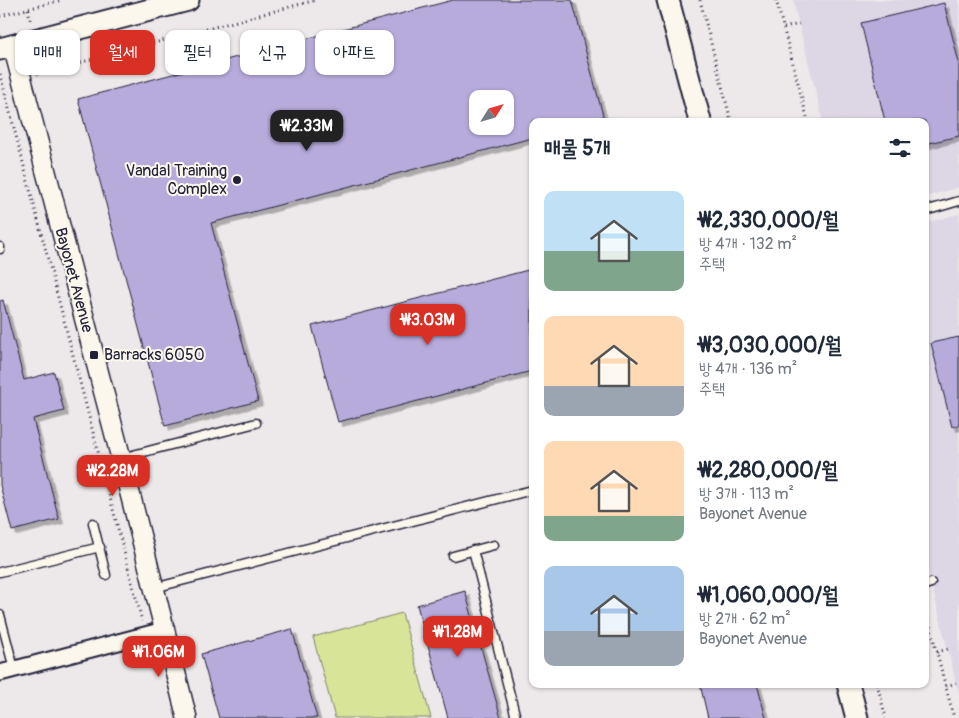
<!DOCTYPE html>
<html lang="ko">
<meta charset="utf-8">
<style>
body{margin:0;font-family:Pangolin,"Poor Story",sans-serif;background:#f2f2f3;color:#1f2937;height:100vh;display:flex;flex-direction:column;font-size:19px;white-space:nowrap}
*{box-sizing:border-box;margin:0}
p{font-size:16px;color:#747a83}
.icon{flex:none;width:28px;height:28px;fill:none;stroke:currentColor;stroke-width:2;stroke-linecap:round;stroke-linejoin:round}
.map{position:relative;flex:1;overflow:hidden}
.drawer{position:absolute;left:529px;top:118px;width:400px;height:570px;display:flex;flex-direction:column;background:#fff;border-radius:10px;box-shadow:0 1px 4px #0004}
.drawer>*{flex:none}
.hud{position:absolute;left:15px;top:30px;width:439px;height:45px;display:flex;gap:10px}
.needle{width:32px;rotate:53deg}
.controls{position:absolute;left:469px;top:90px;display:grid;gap:10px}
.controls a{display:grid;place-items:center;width:45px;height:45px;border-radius:10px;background:#fff;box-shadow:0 1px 4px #0004;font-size:25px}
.price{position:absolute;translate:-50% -42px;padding:0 11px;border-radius:10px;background:#d93025;color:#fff;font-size:16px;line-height:32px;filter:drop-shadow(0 1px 2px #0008)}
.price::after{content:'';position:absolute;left:50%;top:30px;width:15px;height:11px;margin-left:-8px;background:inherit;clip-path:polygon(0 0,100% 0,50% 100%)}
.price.selected{background:#222;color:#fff}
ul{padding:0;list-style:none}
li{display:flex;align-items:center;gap:15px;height:125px;padding:0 15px}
li span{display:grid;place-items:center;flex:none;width:140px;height:100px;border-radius:10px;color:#555}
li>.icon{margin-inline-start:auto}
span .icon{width:60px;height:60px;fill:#fffc;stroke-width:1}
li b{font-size:21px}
h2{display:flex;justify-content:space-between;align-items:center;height:60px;padding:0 15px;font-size:21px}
.tag{padding:0 18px;border-radius:10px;background:#fff;box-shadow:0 1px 4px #0004;font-size:18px;line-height:45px}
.tag.selected{background:#d93025;color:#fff}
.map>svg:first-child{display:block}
.built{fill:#ddd6e5}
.green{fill:#d8e598;stroke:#7d846a}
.building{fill:#b7abdb;stroke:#22223b;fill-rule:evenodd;filter:url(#shadow)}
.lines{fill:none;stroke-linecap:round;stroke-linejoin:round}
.service-casing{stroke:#22223b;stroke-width:11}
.minor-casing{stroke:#22223b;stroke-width:19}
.tertiary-casing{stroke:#22223b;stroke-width:22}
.secondary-casing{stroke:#22223b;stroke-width:25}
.path{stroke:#22223b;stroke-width:3;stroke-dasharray:1 4;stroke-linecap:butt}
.service{stroke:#fbf7ec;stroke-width:8}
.minor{stroke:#fbf7ec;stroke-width:15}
.tertiary{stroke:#fbf7ec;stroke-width:19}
.secondary{stroke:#fbf7ec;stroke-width:21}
.poi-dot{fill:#22223b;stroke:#fbf7ec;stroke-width:2}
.labels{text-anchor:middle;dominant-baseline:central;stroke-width:4;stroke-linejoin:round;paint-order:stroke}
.poi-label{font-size:16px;fill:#22223b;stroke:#fbf7ec;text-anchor:end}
.street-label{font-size:16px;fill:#22223b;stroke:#fbf7ec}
</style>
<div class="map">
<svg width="959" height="718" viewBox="0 0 959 718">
<defs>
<filter id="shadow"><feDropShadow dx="4.5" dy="4.5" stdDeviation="0" flood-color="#0004"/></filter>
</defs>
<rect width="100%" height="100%" fill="#ede8e9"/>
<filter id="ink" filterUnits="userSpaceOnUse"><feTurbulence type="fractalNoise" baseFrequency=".02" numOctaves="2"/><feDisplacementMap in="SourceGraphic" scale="10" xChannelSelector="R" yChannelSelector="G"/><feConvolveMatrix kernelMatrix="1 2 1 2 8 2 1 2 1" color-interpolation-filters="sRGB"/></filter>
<g filter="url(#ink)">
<path class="built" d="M 793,0 L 959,0 L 959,187 L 925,197 L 925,121 L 823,121 Z
M 959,214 L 959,694 L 925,559 L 925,223 Z"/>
<path class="green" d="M 402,613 L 431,718 L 335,718 L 313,637 Z"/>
<path class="building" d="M 453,0 L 572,0 L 604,119 L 597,121 L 532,121 L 532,138 L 211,223 L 258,401 L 165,426 L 78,99 ZM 478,99 L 505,99 L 505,126 L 478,126 Z
M 944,3 L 959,63 L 959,136 L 925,144 L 925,121 L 885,121 L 861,23 Z
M 532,269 L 532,371 L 338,422 L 312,326 Z
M 3,300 L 24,380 L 54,372 L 64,411 L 33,419 L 59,519 L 12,531 L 0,485 L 0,301 Z
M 959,337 L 959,425 L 952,427 L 931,343 Z
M 465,591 L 501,718 L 448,718 L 417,605 Z
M 292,629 L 317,718 L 219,718 L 201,654 Z
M 700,684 L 757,684 L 766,718 L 708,718 Z"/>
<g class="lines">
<g class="service-casing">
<path id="service" d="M 925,211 L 959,201
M 0,247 L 0,249
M 121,458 L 256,423
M 93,523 L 106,575
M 473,550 L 516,718
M 453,556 L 494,545
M 0,572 L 100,547
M 925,585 L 931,583
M 154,588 L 532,490
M 0,615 L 14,669"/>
</g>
<g class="minor-casing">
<path id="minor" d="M 0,673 L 164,630"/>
</g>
<g class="tertiary-casing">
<path id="tertiary" d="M 13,46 L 121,458 L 187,718"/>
</g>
<g class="secondary-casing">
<path id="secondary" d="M 668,0 L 700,121
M 0,49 L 188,0
M 848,684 L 857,718"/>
</g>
<path class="path" d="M 700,0 L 731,121
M 776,0 L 808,121
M 28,9 L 31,23
M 0,16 L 62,0
M 784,28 L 799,24
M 41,58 L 44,72
M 0,74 L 142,621
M 37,74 L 316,0
M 925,607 L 954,718
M 186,648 L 193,646
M 937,652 L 948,649
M 877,684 L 886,718
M 946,686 L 956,683"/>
<use href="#service" class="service"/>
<use href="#minor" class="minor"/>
<use href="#tertiary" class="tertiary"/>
<use href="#secondary" class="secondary"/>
</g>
</g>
<g class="poi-dot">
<circle cx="237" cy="180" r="5"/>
<rect x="89" y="350" width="10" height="10" rx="2.5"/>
</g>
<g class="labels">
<g class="poi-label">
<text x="227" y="171">Vandal Training<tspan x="227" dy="18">Complex</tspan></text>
<text x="104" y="355" text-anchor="start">Barracks 6050</text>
</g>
<g class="street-label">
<text transform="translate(74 280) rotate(75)">Bayonet Avenue</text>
</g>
</g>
</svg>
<div class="controls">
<a><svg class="needle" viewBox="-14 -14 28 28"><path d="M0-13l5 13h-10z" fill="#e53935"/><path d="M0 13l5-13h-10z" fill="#747a83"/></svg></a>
</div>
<b class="price selected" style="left:307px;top:152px">₩2.33M</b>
<b class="price" style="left:428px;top:346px">₩3.03M</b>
<b class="price" style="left:113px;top:497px">₩2.28M</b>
<b class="price" style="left:458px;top:658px">₩1.28M</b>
<b class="price" style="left:159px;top:678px">₩1.06M</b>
<div class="hud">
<a class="tag">매매</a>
<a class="tag selected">월세</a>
<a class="tag">필터</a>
<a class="tag">신규</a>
<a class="tag">아파트</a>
</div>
<section class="drawer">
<h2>매물 5개<svg class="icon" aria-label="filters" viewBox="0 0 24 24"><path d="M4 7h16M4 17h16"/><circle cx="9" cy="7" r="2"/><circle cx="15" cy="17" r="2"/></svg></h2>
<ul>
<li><span style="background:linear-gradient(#bfe0f5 60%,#7fa58c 0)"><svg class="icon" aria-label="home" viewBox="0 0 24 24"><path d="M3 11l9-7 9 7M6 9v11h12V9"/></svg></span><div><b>₩2,330,000/월</b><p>방 4개 · 132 m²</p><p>주택</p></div></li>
<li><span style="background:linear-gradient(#ffd9b3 70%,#9aa5b1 0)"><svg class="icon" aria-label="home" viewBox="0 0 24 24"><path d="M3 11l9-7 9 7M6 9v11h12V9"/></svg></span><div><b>₩3,030,000/월</b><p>방 4개 · 136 m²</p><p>주택</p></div></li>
<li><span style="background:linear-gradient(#ffd9b3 75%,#7fa58c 0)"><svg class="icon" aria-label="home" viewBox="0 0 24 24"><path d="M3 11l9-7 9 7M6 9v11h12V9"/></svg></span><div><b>₩2,280,000/월</b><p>방 3개 · 113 m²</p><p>Bayonet Avenue</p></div></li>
<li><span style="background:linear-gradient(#a9c7e8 65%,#9aa5b1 0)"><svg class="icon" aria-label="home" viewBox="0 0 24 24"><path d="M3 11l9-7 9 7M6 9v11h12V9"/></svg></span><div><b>₩1,060,000/월</b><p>방 2개 · 62 m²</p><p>Bayonet Avenue</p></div></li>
</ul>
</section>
</div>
